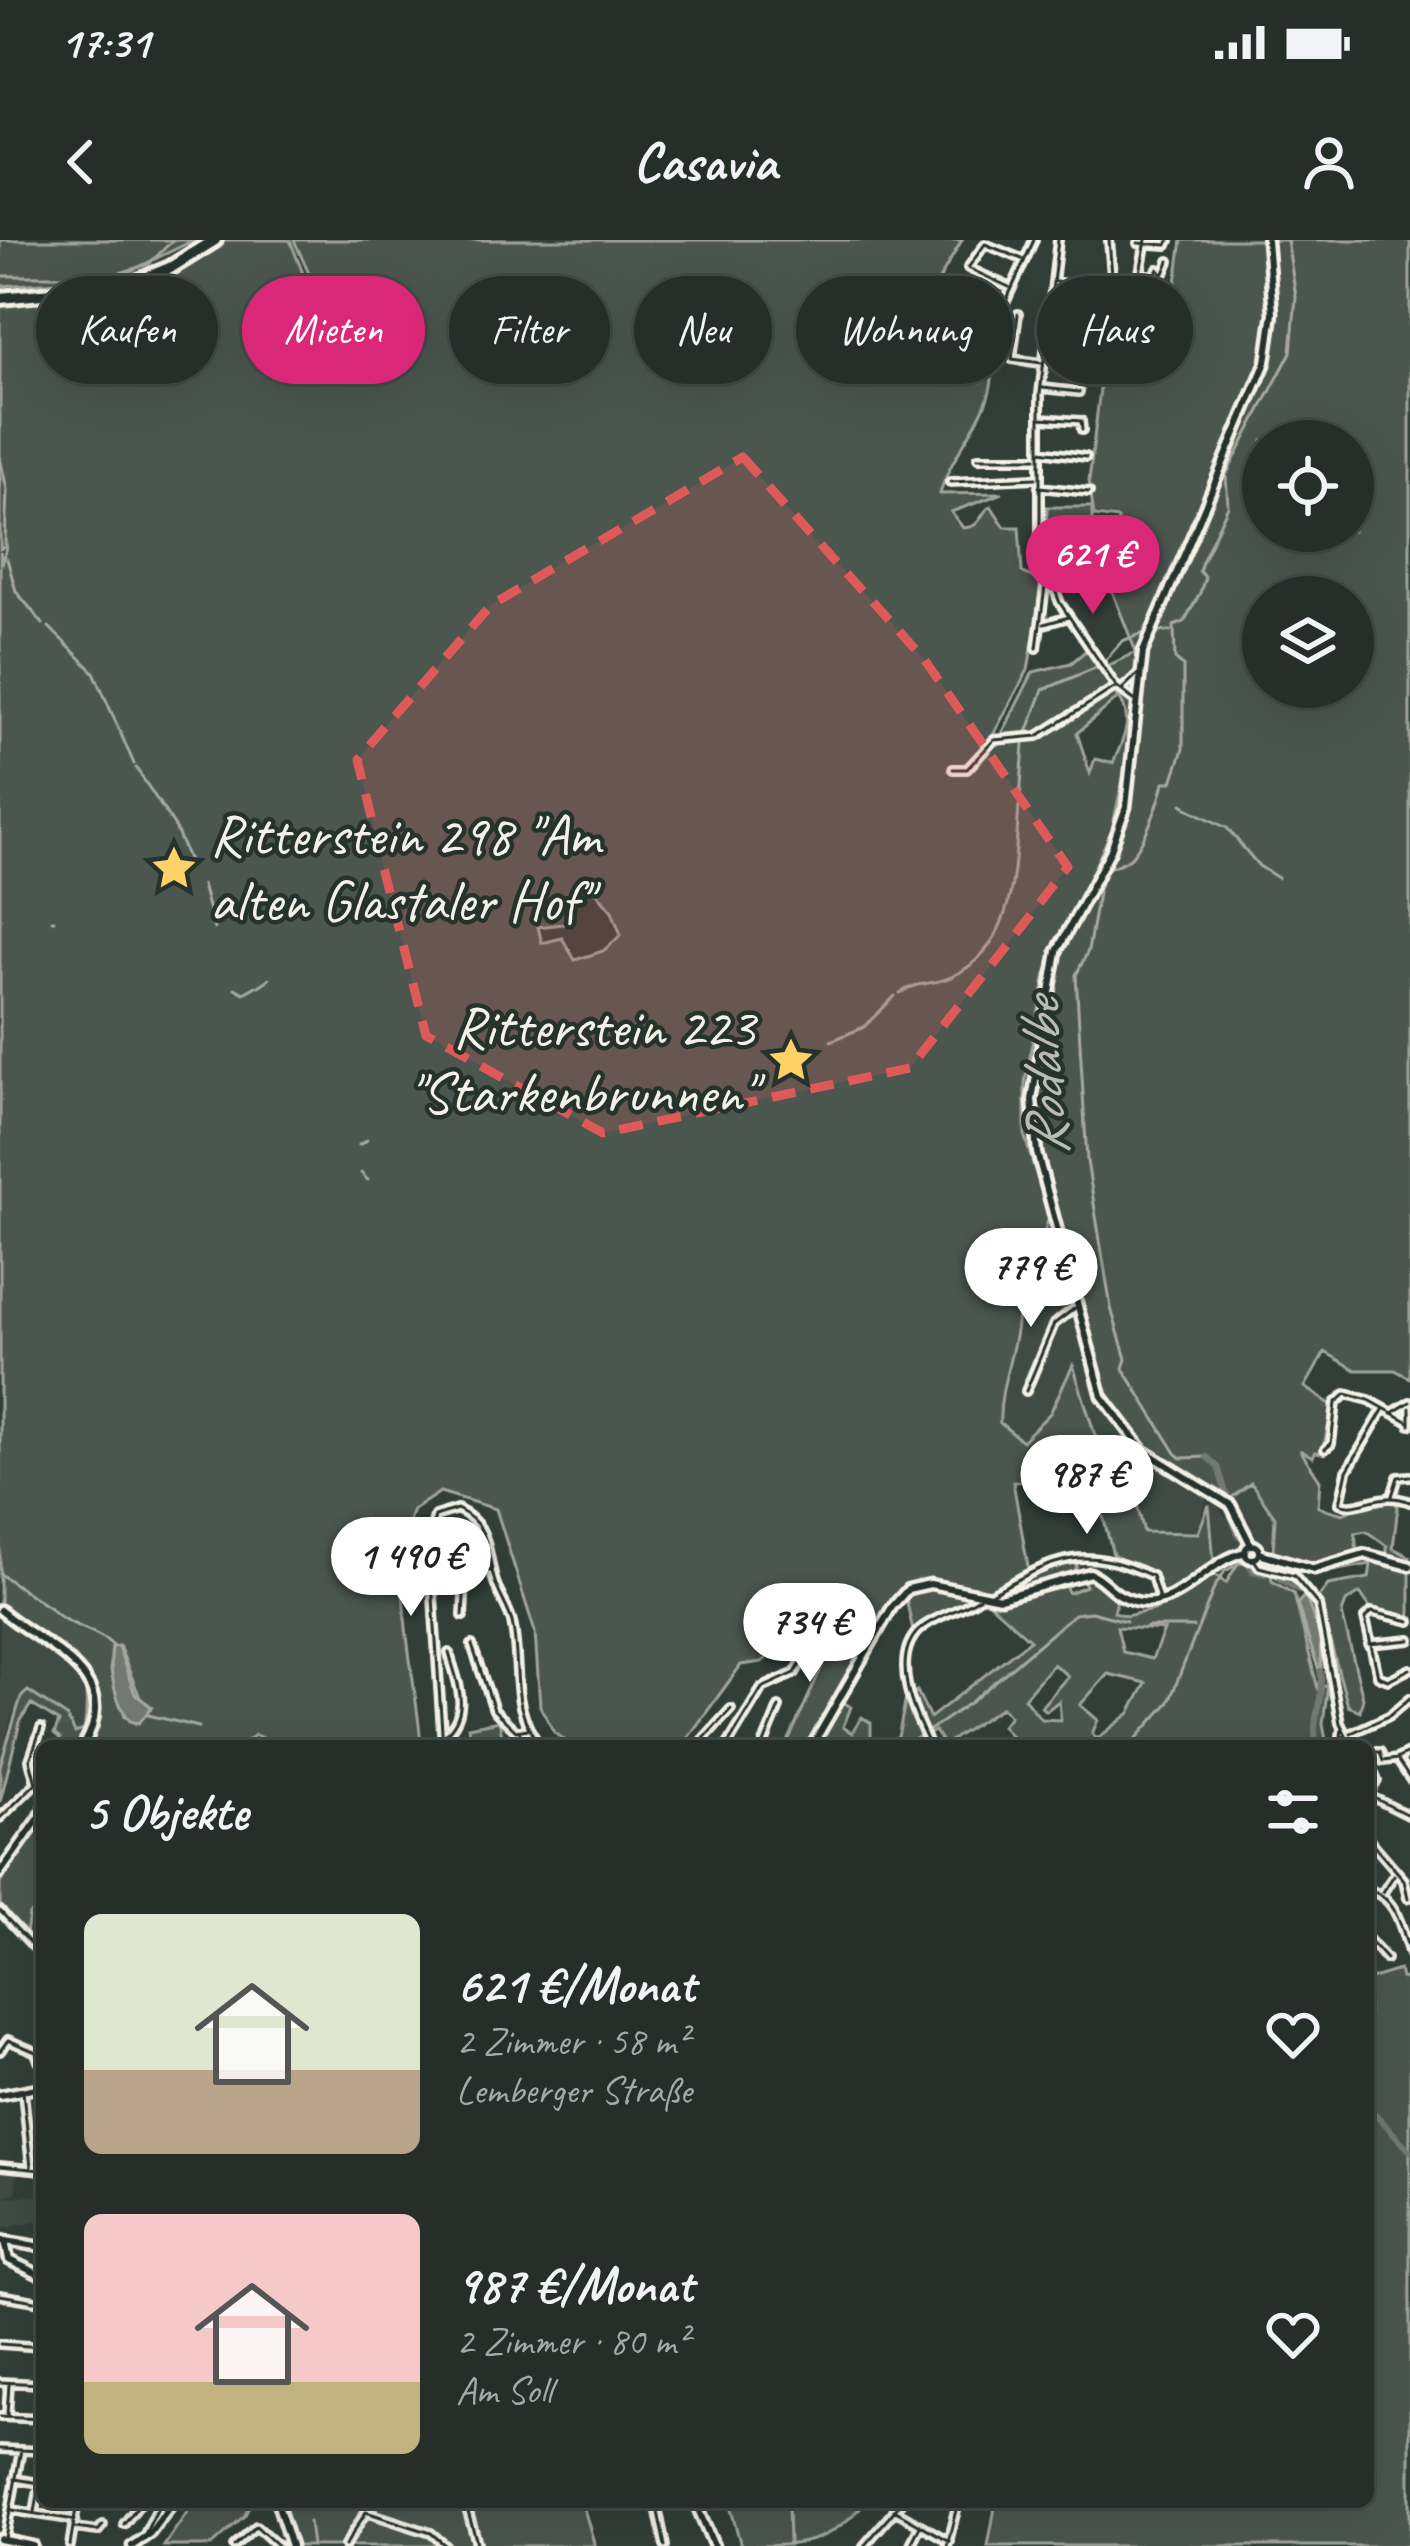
<!DOCTYPE html>
<html lang="de">
<meta charset="utf-8">
<style>
body{margin:0;font-family:Caveat,sans-serif;background:#323a36;color:#f1f3f6;height:100vh;display:flex;flex-direction:column;font-size:45px;white-space:nowrap}
*{box-sizing:border-box;margin:0}
p{font-size:39px;color:#a4a8a8}
.icon{flex:none;width:66px;height:66px;fill:none;stroke:currentColor;stroke-width:2;stroke-linecap:round;stroke-linejoin:round}
.map{position:relative;flex:1;overflow:hidden}
.side{position:absolute;left:36px;top:1500px;width:1338px;height:768px;display:flex;flex-direction:column;background:#262e2a;border-radius:18px;box-shadow:0 12px 48px #0002,0 0 0 3px #424a47}
.side>*{flex:none}
.banner{position:absolute;left:36px;top:36px;width:1338px;height:108px;display:flex;gap:24px}
.tools{position:absolute;left:1242px;top:180px;display:grid;gap:24px}
.tools a{display:grid;place-items:center;width:132px;height:132px;border-radius:50%;background:#262e2a;box-shadow:0 12px 48px #0002,0 0 0 3px #424a47;font-size:60px}
.price{position:absolute;translate:-50% -102px;padding:0 27px;border-radius:42px;background:#fff;color:#222;font-size:39px;line-height:78px;filter:drop-shadow(0 3px 6px #0008)}
.price::after{content:'';position:absolute;left:50%;top:72px;width:36px;height:27px;margin-left:-18px;background:inherit;clip-path:polygon(0 0,100% 0,50% 100%)}
.price.selected{background:#db2777;color:#fff}
ul{padding:0;list-style:none}
li{display:flex;align-items:center;gap:36px;height:300px;padding:0 48px}
li span{display:grid;place-items:center;flex:none;width:336px;height:240px;border-radius:18px;color:#555}
li>.icon{margin-inline-start:auto}
span .icon{width:144px;height:144px;fill:#fffc;stroke-width:1}
li b{font-size:51px}
h2{display:flex;justify-content:space-between;align-items:center;height:144px;padding:0 48px;font-size:51px}
.pill{padding:0 42px;border-radius:54px;background:#262e2a;box-shadow:0 12px 48px #0002,0 0 0 3px #424a47;font-size:42px;line-height:108px}
.pill.selected{background:#db2777;color:#fff}
.status{display:flex;justify-content:space-between;align-items:center;height:84px;padding:0 60px;background:#262e2a;direction:ltr}
.status svg{height:33px;fill:currentColor}
header{display:flex;justify-content:space-between;align-items:center;height:156px;padding:0 48px;background:#262e2a;font-size:54px;font-weight:800}
.map>svg:first-child{display:block}
.built{fill:#404b44}
.green{fill:#4c564f;stroke:#a0a49c;stroke-width:3;fill-rule:evenodd}
.water{fill:#727972;stroke:#a6a9a1;stroke-width:3}
.lines{fill:none;stroke-linecap:round;stroke-linejoin:round}
.stream{stroke:#a6a9a1;stroke-width:3}
.canal{stroke:#727972;stroke-width:6}
.street-casing{stroke:#f4f1e8;stroke-width:12}
.secondary-casing{stroke:#f4f1e8;stroke-width:15}
.highway-casing{stroke:#f4f1e8;stroke-width:20}
.street{stroke:#26332d;stroke-width:3}
.secondary{stroke:#26332d;stroke-width:6}
.highway{stroke:#26332d;stroke-width:10}
.marked{fill:#de5a58;fill-opacity:0.2;stroke:#de5a58;stroke-width:9;stroke-dasharray:24 15;stroke-linejoin:round}
.labels{text-anchor:middle;dominant-baseline:central;stroke-width:9;stroke-linejoin:round;paint-order:stroke}
.poi-label{font-size:57px;fill:#f4f1e8;stroke:#26332d;text-anchor:start}
.water-label{font-size:60px;font-style:italic;fill:#babbb3;stroke:#26332d}
</style>
<div class="status"><b>17:31</b><svg viewBox="0 0 49 12"><path d="M0 12V9h3v3zM5 12V6h3v6zM10 12V3h3v9zM15 12V0h3v12zM26 1h20v11H26zM47 4h2v5h-2z"/></svg></div>
<header><svg class="icon" aria-label="back" viewBox="0 0 24 24"><path d="M15 5l-7 7 7 7"/></svg>Casavia<svg class="icon" aria-label="person" viewBox="0 0 24 24"><circle cx="12" cy="8" r="4"/><path d="M4 21q1-7 8-7t8 7"/></svg></header>
<div class="map">
<svg width="1410" height="2306" viewBox="0 0 1410 2306">
<rect width="100%" height="100%" fill="#323e38"/>
<filter id="ink" filterUnits="userSpaceOnUse"><feTurbulence type="fractalNoise" baseFrequency=".00833" numOctaves="2"/><feDisplacementMap in="SourceGraphic" scale="24" xChannelSelector="R" yChannelSelector="G"/><feConvolveMatrix kernelMatrix="1 2 1 2 8 2 1 2 1" color-interpolation-filters="sRGB"/></filter>
<g filter="url(#ink)">
<path class="built" d="M 1086,305 L 1087,350 L 1054,353 L 1040,310 Z
M 1056,990 L 1084,1104 L 1108,1168 L 1132,1199 L 1208,1253 L 1198,1293 L 1144,1293 L 1135,1257 L 1105,1227 L 1073,1126 L 1050,1173 L 1021,1202 L 1000,1183 L 999,1156 L 1020,1069 L 1016,1052 L 1038,1013 L 1042,994 Z
M 1250,1242 L 1275,1277 L 1271,1306 L 1261,1309 L 1230,1259 Z
M 1213,1259 L 1243,1303 L 1216,1317 L 1209,1282 Z
M 0,1373 L 73,1424 L 89,1443 L 89,1464 L 84,1490 L 75,1494 L 27,1451 L 11,1477 L 0,1526 Z
M 16,1928 L 17,1952 L 3,1957 L 42,1955 L 42,1980 L 0,1988 L 0,1929 Z"/>
<path class="green" d="M 0,0 L 194,0 L 116,38 L 0,46 Z
M 221,0 L 290,0 L 341,131 L 343,110 L 294,0 L 962,0 L 911,88 L 949,119 L 989,107 C 1007,165 954,201 940,254 L 1003,253 L 951,272 L 963,288 C 984,286 978,274 991,266 L 1005,287 L 1019,287 L 1022,332 L 1043,343 L 1028,430 L 992,497 L 1038,498 L 1108,454 L 1029,498 L 1001,496 L 1033,432 L 1071,423 L 1088,409 L 1103,428 L 1136,412 L 1112,351 L 1087,350 L 1086,305 L 1129,313 L 1132,300 L 1116,297 L 1118,279 L 1094,276 L 1089,241 L 1103,123 L 1135,125 L 1137,110 L 1167,106 L 1182,0 L 1264,0 L 1270,75 L 1260,132 L 1162,369 L 1200,292 L 1268,121 L 1275,72 L 1269,0 L 1410,0 L 1410,1138 L 1395,1130 L 1356,1130 L 1325,1112 L 1305,1147 L 1333,1166 L 1322,1213 L 1315,1212 L 1313,1217 L 1300,1210 L 1320,1240 L 1318,1267 L 1343,1274 L 1375,1259 L 1393,1261 L 1398,1266 L 1393,1308 L 1410,1317 L 1410,1323 L 1387,1317 L 1387,1306 L 1366,1291 L 1355,1293 L 1357,1313 L 1321,1325 L 1273,1312 L 1275,1277 L 1251,1243 L 1230,1259 L 1150,1212 L 1125,1189 L 1101,1148 L 1038,911 L 1034,854 L 1060,711 L 1115,609 L 1135,528 L 1127,520 L 1112,589 L 1046,733 L 1025,843 L 1025,897 L 1049,977 L 1038,1013 L 1016,1052 C 1025,1094 998,1139 1000,1183 L 1022,1201 L 1050,1173 L 1073,1125 L 1105,1227 L 1135,1257 L 1144,1292 L 1198,1293 L 1209,1265 L 1215,1335 L 1226,1343 L 1240,1320 L 1271,1333 L 1272,1341 L 1294,1354 L 1318,1449 L 1328,1445 L 1323,1483 L 1327,1506 L 1019,1506 L 1002,1486 L 1010,1476 L 1002,1467 L 944,1505 L 935,1491 L 922,1498 L 923,1506 L 884,1506 L 898,1497 L 906,1458 L 917,1451 L 930,1478 L 1030,1400 L 986,1360 L 1006,1360 L 1062,1342 L 1069,1353 L 1086,1346 L 1082,1335 L 1118,1355 L 1114,1372 L 1126,1376 L 1158,1369 L 1161,1355 L 1154,1335 L 1113,1315 L 1099,1261 L 1075,1263 L 1059,1239 L 1013,1242 L 1029,1332 L 1079,1319 L 1074,1334 L 1001,1356 L 926,1339 C 889,1340 854,1428 837,1458 L 851,1467 L 843,1487 L 852,1493 L 862,1477 L 871,1483 L 871,1506 L 786,1506 L 826,1418 L 826,1396 L 817,1393 L 795,1421 L 773,1413 L 762,1422 L 741,1425 L 682,1506 L 572,1506 L 554,1492 L 540,1466 L 535,1392 L 496,1269 L 440,1252 L 413,1270 C 387,1332 417,1440 421,1506 L 259,1506 L 265,1499 L 255,1495 L 241,1506 L 57,1506 L 60,1499 L 54,1494 L 59,1482 L 31,1464 L 20,1482 L 0,1562 L 0,1526 L 21,1457 L 28,1451 L 67,1477 L 75,1493 L 84,1490 C 98,1411 54,1410 0,1367 L 0,312 L 3,321 L 6,306 L 0,309 L 0,64 L 122,51 L 163,38 ZM 1263,201 L 1353,201 L 1353,291 L 1263,291 ZM 1263,357 L 1353,357 L 1353,447 L 1263,447 ZM 1116,452 C 1135,478 1125,496 1113,523 L 1095,519 L 1090,533 L 1077,493 L 1117,459 ZM 592,647 L 612,671 L 621,695 L 603,711 L 575,720 L 562,698 L 542,703 L 538,687 L 571,683 L 566,667 ZM 1117,1387 L 1164,1390 L 1152,1419 L 1123,1412 ZM 120,1408 L 141,1460 L 135,1483 L 125,1476 L 110,1428 ZM 1053,1424 L 1068,1436 L 1041,1467 L 1046,1471 L 1059,1461 L 1061,1480 L 1041,1479 L 1024,1458 ZM 1108,1434 L 1146,1443 L 1130,1473 L 1097,1499 L 1092,1494 L 1098,1480 L 1080,1465 Z
M 1047,267 L 1092,267 L 1092,294 L 1046,294 Z
M 1261,1317 L 1315,1331 L 1368,1317 L 1410,1328 L 1410,1377 L 1372,1370 L 1360,1353 L 1346,1362 L 1342,1373 L 1363,1458 L 1360,1471 L 1348,1466 L 1318,1358 L 1328,1345 L 1369,1338 L 1371,1324 L 1316,1334 L 1263,1326 L 1257,1320 Z
M 917,1347 L 977,1358 L 914,1395 L 905,1354 Z
M 499,1481 L 503,1500 L 517,1497 L 519,1506 L 471,1506 L 468,1487 Z
M 42,1558 L 42,1666 L 29,1674 L 26,1694 L 0,1664 L 0,1644 Z
M 1399,1730 L 1401,1738 L 1410,1739 L 1410,2306 L 988,2306 L 996,2262 L 1368,2262 L 1368,1735 L 1370,1739 Z
M 194,2262 L 251,2262 L 245,2275 L 211,2306 L 164,2306 Z
M 280,2262 L 582,2262 L 595,2306 L 293,2306 Z
M 729,2262 L 865,2262 C 828,2306 799,2306 741,2306 Z"/>
<path class="water" d="M 1305,1355 L 1320,1396 L 1321,1437 L 1297,1364 Z
M 118,1406 L 135,1454 L 152,1467 L 139,1483 L 130,1481 C 115,1462 108,1431 112,1407 Z"/>
<g class="lines">
<path class="stream" d="M 0,36 L 110,36 L 149,24 L 173,0
M 0,217 L 7,250 L 5,304
M 7,319 L 16,351 L 43,384
M 49,387 L 94,432 L 134,524
M 1155,392 L 1171,391
M 1104,422 L 1122,401 L 1147,392
M 1026,495 L 1043,450 L 1097,427
M 136,528 L 175,587 L 189,621
M 1020,559 L 1024,504
M 1182,564 L 1185,566
M 1187,568 L 1227,588 L 1259,626 L 1278,638
M 202,645 L 214,689
M 1098,652 L 1106,629 C 1115,625 1126,623 1132,616 C 1146,600 1161,558 1164,542 L 1172,542 L 1183,509 L 1183,426 L 1175,419 L 1174,386 L 1184,382 L 1200,353 L 1205,337 L 1199,331 L 1202,322 L 1228,266 L 1226,235 L 1291,112 L 1296,57 L 1287,0
M 1098,653 L 1088,711 L 1076,735 L 1087,921 L 1111,1068 L 1126,1119 L 1123,1128 L 1176,1213 L 1181,1218 L 1207,1217
M 52,680 L 54,680
M 259,746 L 269,739
M 235,748 L 244,753 L 256,746
M 900,753 C 920,740 932,746 951,737 C 1017,707 1014,628 1019,566
M 631,790 L 638,788
M 831,801 L 864,787 L 895,756
M 792,820 L 794,814
M 359,905 L 367,900
M 361,933 L 363,935
M 364,937 L 368,940
M 0,1334 L 47,1366
M 49,1367 C 66,1387 99,1389 114,1407
M 1147,1387 L 1193,1387
M 148,1475 L 199,1487
M 927,1492 L 971,1462 L 1074,1374 L 1091,1372 L 1126,1381
M 899,1506 L 922,1496
M 1130,1506 L 1169,1462 L 1214,1348 L 1225,1331 L 1246,1320
M 788,2262 L 789,2306
M 309,2282 L 312,2306"/>
<path class="canal" d="M 1207,1217 L 1218,1227 L 1227,1256
M 1226,1266 L 1239,1296
M 1246,1320 L 1253,1331 L 1265,1334
M 1278,1338 L 1300,1351
M 1318,1506 C 1308,1484 1326,1458 1320,1431
M 1368,1866 L 1410,1911"/>
<g class="street-casing">
<path id="street" d="M 1058,0 L 1040,154 L 1040,310 L 1060,363 L 1116,446 L 1134,460
M 1138,3 L 1167,5 L 1169,0
M 1164,33 L 1169,21
M 1143,35 L 1163,35 L 1158,29 L 1155,35
M 1056,42 L 1091,50
M 1009,47 L 968,28 L 985,4 L 1022,19
M 1137,49 L 1146,0
M 1054,56 L 1085,62
M 1138,64 C 1144,65 1154,67 1157,63 L 1151,60 L 1148,65
M 1018,74 L 1012,119 L 1042,123
M 1122,79 L 1134,81
M 1136,96 L 1154,96 L 1149,91 L 1146,96
M 989,98 L 963,93 L 937,77 L 952,56 L 998,73
M 1050,103 L 1133,107 L 1137,49 L 1113,47 L 1109,0
M 1094,106 L 1099,60
M 979,137 L 989,98 L 1034,0
M 1043,148 L 1079,152
M 1041,178 L 1081,181 L 1082,190
M 1040,211 L 1086,217
M 978,218 L 1036,218
M 950,242 L 1036,238
M 1039,247 L 1089,252
M 1044,384 L 1069,377
M 1037,408 L 1046,339
M 1121,450 L 1138,434
M 953,529 L 967,529 L 994,500 L 1038,496 L 1114,448
M 1026,1151 L 1054,1084 L 1075,1068
M 1410,1168 L 1410,1185
M 1383,1170 L 1347,1231 L 1340,1263 C 1359,1272 1380,1249 1410,1262
M 1392,1173 L 1410,1162
M 1325,1209 L 1331,1204 L 1336,1163 L 1346,1154 L 1369,1160 L 1409,1182
M 1392,1256 L 1398,1237 L 1410,1236
M 458,1291 L 475,1328
M 1253,1318 L 1259,1327 L 1294,1336 L 1318,1365 L 1340,1483 L 1347,1497 L 1341,1496 L 1342,1489
M 989,1355 C 1055,1319 1080,1303 1152,1336 L 1159,1359
M 463,1376 L 465,1338 L 478,1329 L 491,1331
M 1410,1381 L 1372,1372 L 1365,1378 L 1378,1436 L 1388,1440 L 1410,1429
M 1369,1404 L 1410,1400
M 472,1405 L 494,1470 L 516,1491 L 528,1489
M 520,1493 L 520,1506
M 1351,1493 L 1389,1476 L 1410,1458
M 443,1497 C 472,1472 458,1445 449,1413
M 443,1506 L 429,1298 L 435,1276 L 457,1269 C 490,1285 486,1308 494,1339 C 498,1354 508,1367 512,1382 C 522,1428 508,1467 541,1506
M 697,1506 L 731,1469
M 727,1506 L 762,1448 L 795,1433 L 812,1405
M 763,1506 L 779,1467
M 930,1506 C 915,1476 888,1418 920,1389 C 935,1376 962,1370 979,1358
M 1368,1512 L 1380,1512 L 1383,1521 L 1398,1519
M 1398,1518 L 1410,1512
M 1368,1519 L 1377,1541 L 1368,1554
M 1398,1521 L 1410,1539
M 1368,1555 L 1410,1576
M 0,1578 L 36,1543 L 30,1520 L 41,1488
M 1368,1598 L 1404,1640 L 1408,1658
M 1368,1650 C 1397,1656 1402,1690 1410,1715
M 1383,1652 L 1394,1635
M 0,1671 L 42,1716
M 1368,1699 L 1386,1719
M 0,1811 L 8,1800 L 36,1812 L 39,1821
M 23,1852 L 31,1927
M 0,1926 L 42,1930
M 0,2055 L 35,2061
M 0,2104 L 42,2107
M 0,2142 L 42,2144
M 7,2175 L 9,2144
M 0,2177 L 42,2179
M 0,2209 L 42,2211
M 15,2239 L 40,2243
M 465,2262 L 478,2306
M 656,2262 L 665,2306
M 12,2270 L 75,2280
M 894,2270 L 949,2301
M 35,2272 L 40,2243
M 124,2284 L 141,2262
M 75,2288 L 98,2291 L 103,2285
M 146,2292 L 161,2262
M 5,2298 L 21,2210
M 70,2306 L 77,2262
M 234,2306 L 256,2286 L 278,2306
M 345,2306 L 366,2272 L 431,2293 L 446,2306
M 864,2306 L 902,2262
M 910,2306 L 920,2286
M 947,2306 L 958,2262"/>
</g>
<g class="secondary-casing">
<path id="secondary" d="M 1251,1305 L 1231,1265 L 1143,1210 L 1102,1156 L 1037,913 L 1032,860 L 1057,711 L 1110,612 L 1126,567 L 1143,412 L 1266,122 L 1273,73 L 1267,0
M1245 1312a7 7 0 1 1 14 0a7 7 0 1 1-14 0Z
M 1259,1313 L 1314,1329 L 1365,1314 L 1410,1326
M 0,1370 C 45,1408 126,1435 83,1506
M 812,1506 L 892,1367 L 908,1349 L 930,1344 L 1000,1358 L 1090,1333 C 1102,1338 1109,1349 1120,1355 C 1173,1384 1201,1321 1246,1312
M 0,1633 L 42,1574
M 0,1855 L 42,1847
M 0,2000 L 42,2007
M 5,2001 L 9,2020 L 42,2036
M 277,2262 L 291,2306
M 695,2262 L 714,2306
M 0,2299 L 33,2306
M 132,2306 L 150,2293 L 173,2262"/>
</g>
<g class="highway-casing">
<path id="highway" d="M 0,58 L 126,46 L 170,28 L 215,0"/>
</g>
<use href="#street" class="street"/>
<use href="#secondary" class="secondary"/>
<use href="#highway" class="highway"/>
</g>
</g>
<path class="marked" d="M 743,217 L 924,419 L 1068,627 L 910,828 L 603,893 L 426,796 L 357,520 L 491,365 Z"/>
<defs>
<g id="sight-bare" transform="scale(3.6)"><path d="M0-6L1.8-2.2L6-1.7L2.9 1.2L3.7 5.4L0 3.3L-3.7 5.4L-2.9 1.2L-6-1.7L-1.8-2.2Z" fill="#ffd166" stroke="#26332d" stroke-width="2.5" paint-order="stroke"/></g>
</defs>
<g fill-rule="evenodd">
<use href="#sight-bare" x="174" y="628"/>
<use href="#sight-bare" x="791" y="820"/>
</g>
<g class="labels">
<g class="poi-label">
<text x="210" y="595">Ritterstein 298 "Am<tspan x="210" dy="66">alten Glastaler Hof"</tspan></text>
<text x="755" y="787" text-anchor="end">Ritterstein 223<tspan x="755" dy="66">"Starkenbrunnen"</tspan></text>
</g>
<g class="water-label">
<text transform="translate(1043 838) rotate(-93)">Rodalbe</text>
</g>
</g>
</svg>
<div class="tools">
<a><svg class="icon" aria-label="locate" viewBox="0 0 24 24"><circle cx="12" cy="12" r="6"/><path d="M12 2v4M12 18v4M2 12h4M18 12h4"/></svg></a>
<a><svg class="icon" aria-label="layers" viewBox="0 0 24 24"><path d="M12 4l9 5-9 5-9-5zM3 14l9 5 9-5"/></svg></a>
</div>
<b class="price selected" style="left:1093px;top:377px">621 €</b>
<b class="price" style="left:1031px;top:1090px">779 €</b>
<b class="price" style="left:1087px;top:1297px">987 €</b>
<b class="price" style="left:411px;top:1379px">1 490 €</b>
<b class="price" style="left:810px;top:1445px">734 €</b>
<div class="banner">
<a class="pill">Kaufen</a>
<a class="pill selected">Mieten</a>
<a class="pill">Filter</a>
<a class="pill">Neu</a>
<a class="pill">Wohnung</a>
<a class="pill">Haus</a>
</div>
<section class="side">
<h2>5 Objekte<svg class="icon" aria-label="filters" viewBox="0 0 24 24"><path d="M4 7h16M4 17h16"/><circle cx="9" cy="7" r="2"/><circle cx="15" cy="17" r="2"/></svg></h2>
<ul>
<li><span style="background:linear-gradient(#dfe7d0 65%,#b9a48a 0)"><svg class="icon" aria-label="home" viewBox="0 0 24 24"><path d="M3 11l9-7 9 7M6 9v11h12V9"/></svg></span><div><b>621 €/Monat</b><p>2 Zimmer · 58 m²</p><p>Lemberger Straße</p></div><svg class="icon" aria-label="heart" viewBox="0 0 24 24"><path d="M12 20l-8-8c-3-5 5-10 8-4 3-6 11-1 8 4z"/></svg></li>
<li><span style="background:linear-gradient(#f6c9c9 70%,#c2b280 0)"><svg class="icon" aria-label="home" viewBox="0 0 24 24"><path d="M3 11l9-7 9 7M6 9v11h12V9"/></svg></span><div><b>987 €/Monat</b><p>2 Zimmer · 80 m²</p><p>Am Soll</p></div><svg class="icon" aria-label="heart" viewBox="0 0 24 24"><path d="M12 20l-8-8c-3-5 5-10 8-4 3-6 11-1 8 4z"/></svg></li>
</ul>
</section>
</div>
